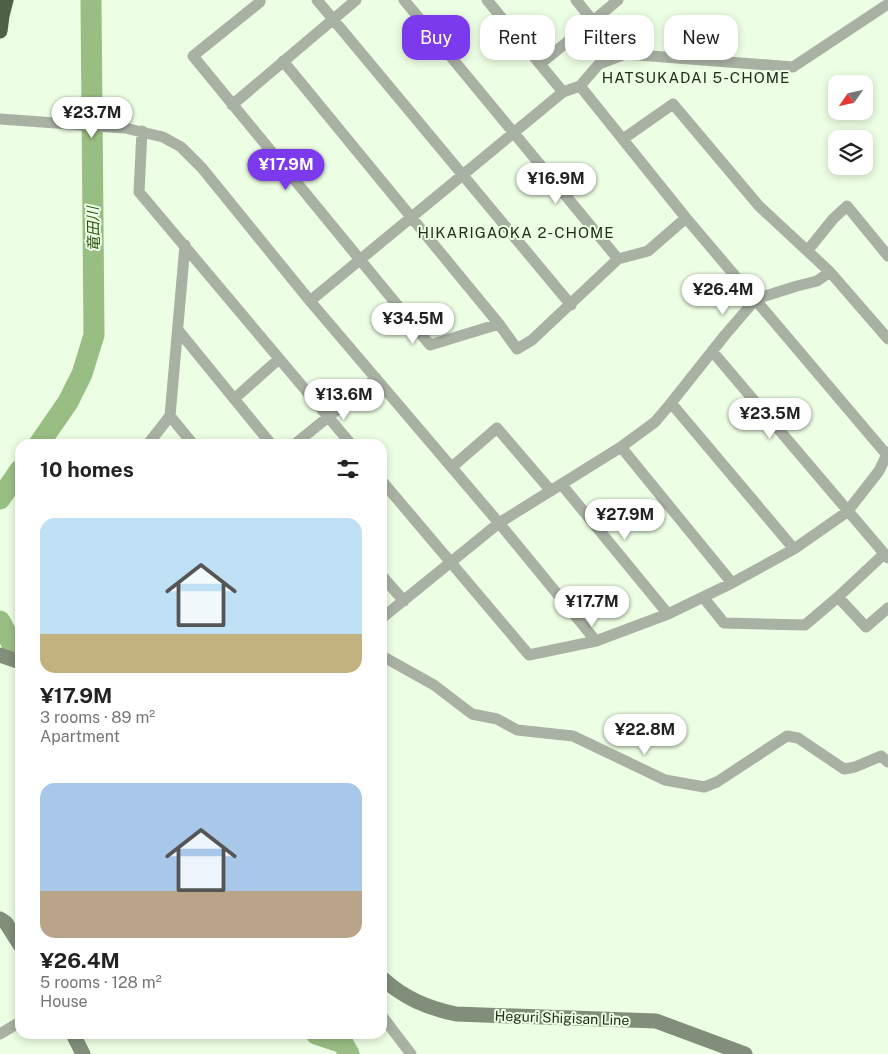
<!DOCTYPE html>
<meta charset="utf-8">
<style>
body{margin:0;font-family:"Public Sans","Noto Sans JP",sans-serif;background:#f6f6f6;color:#222;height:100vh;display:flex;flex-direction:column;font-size:19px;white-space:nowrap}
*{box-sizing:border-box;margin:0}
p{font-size:16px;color:#767676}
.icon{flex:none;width:28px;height:28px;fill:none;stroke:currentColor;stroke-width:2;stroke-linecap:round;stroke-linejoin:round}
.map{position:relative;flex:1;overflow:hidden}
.details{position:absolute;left:15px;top:439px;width:372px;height:600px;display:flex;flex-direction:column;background:#fff;border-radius:15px;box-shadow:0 2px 8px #0003}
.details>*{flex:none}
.banner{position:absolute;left:402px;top:15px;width:410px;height:45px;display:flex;gap:10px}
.needle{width:32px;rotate:236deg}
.controls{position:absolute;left:828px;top:75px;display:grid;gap:10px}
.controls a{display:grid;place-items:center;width:45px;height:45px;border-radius:10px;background:#fff;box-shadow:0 2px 8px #0003;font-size:25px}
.price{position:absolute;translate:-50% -42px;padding:0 11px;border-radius:18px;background:#fff;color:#222;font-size:16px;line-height:32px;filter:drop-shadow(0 1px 2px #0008)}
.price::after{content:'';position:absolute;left:50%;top:30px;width:15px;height:11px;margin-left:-8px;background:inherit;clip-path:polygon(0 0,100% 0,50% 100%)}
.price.on{background:#7c3aed;color:#fff}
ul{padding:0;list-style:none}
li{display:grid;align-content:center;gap:10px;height:265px;padding:0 25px}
li span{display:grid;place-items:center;height:155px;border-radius:15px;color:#555}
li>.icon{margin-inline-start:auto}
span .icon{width:90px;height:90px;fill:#fffc;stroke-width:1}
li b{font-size:21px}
h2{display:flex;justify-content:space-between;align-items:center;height:60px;padding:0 25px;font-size:21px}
.tag{padding:0 18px;border-radius:15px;background:#fff;box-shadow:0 2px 8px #0003;font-size:18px;line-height:45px}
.tag.on{background:#7c3aed;color:#fff}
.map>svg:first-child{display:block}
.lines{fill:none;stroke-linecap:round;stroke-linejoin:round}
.river{stroke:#99be83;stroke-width:21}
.street{stroke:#a8b1a3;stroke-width:11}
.secondary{stroke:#818e7a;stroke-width:15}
.highway{stroke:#4f6144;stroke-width:15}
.labels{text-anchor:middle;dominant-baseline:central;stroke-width:4;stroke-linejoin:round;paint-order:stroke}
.street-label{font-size:14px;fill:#242c1f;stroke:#ecfee3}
.neighbourhood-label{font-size:15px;letter-spacing:1px;fill:#242c1f;stroke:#ecfee3}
.water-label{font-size:15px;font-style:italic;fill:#2e5013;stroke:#ecfee3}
</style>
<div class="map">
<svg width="888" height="1054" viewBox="0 0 888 1054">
<rect width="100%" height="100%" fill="#ecfee3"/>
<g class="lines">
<path class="river" d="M 39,444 L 68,402 L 82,374 L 94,335 L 91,0
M 0,499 L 20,470
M 0,621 L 12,644
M 316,1034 L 343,1043 L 349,1054"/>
<path class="street" d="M 260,0 L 260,2 L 193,56 L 430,345 L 499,324
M 317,0 L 571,305
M 404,0 L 618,259
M 487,0 L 563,92
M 593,21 L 618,0
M 283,61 L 499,324 L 517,349 L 532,340 L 618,259 L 648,251 L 686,218
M 540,64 L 593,21 L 576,0
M 580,86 L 686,218 L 887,455
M 232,105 L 356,0
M 0,119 L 125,128 L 163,137 L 181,147 L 202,168 L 310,301 L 499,523 L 596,641
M 142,131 L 139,192 L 351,444
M 623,139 L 673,104 L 759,206 L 830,272
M 808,250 L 833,219 L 847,206 L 888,256
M 310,301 L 563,92 L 580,86 L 599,64 L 625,54 L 793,67 L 888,4
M 178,330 L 271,444
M 712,351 L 888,558
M 234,399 L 279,359
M 671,403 L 794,549
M 170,416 L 193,444
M 148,444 L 170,416 L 185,245
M 295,444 L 376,378
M 621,447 L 732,583
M 452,467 L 497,428 L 551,491
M 382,481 L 529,655 L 596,641 L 668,614 L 732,583 L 794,549 L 847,512 L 879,471 L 888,452
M 562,485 L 668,614
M 382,576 L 404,601
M 703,597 L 724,623 L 805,625 L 838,597 L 884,554
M 838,597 L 866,627 L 888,608
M 382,618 L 499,523 L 621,447 L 655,422 L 671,403 L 725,335 L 756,299 L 797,286 L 817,281 L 830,272 L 888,339
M 382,656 L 434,685 L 472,714 L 497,719 L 517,730 L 573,736 L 665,780 L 704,787 L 717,782 L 787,736 L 798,738 L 844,769 L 855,767 L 881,756 L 888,762
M 382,1016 L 411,1054
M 0,1034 L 20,1022"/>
<path class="secondary" d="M 0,655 L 20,662
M 0,919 L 6,923 L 20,945
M 382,978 C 404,998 427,1008 456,1014 L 656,1021 L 745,1054
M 73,1034 L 83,1054"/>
<path class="highway" d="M 0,31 L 2,16 L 6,0"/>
</g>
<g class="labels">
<g class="street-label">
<text transform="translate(562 1018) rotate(2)">Heguri Shigisan Line</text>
</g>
<g class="neighbourhood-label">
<text x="696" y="77">HATSUKADAI 5-CHOME</text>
<text x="516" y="232">HIKARIGAOKA 2-CHOME</text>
</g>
<g class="water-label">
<text transform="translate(93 229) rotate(-91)">竜田川</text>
</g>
</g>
</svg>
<div class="controls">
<a><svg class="needle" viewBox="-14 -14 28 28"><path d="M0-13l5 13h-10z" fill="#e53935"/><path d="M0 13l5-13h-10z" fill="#767676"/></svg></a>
<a><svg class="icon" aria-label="layers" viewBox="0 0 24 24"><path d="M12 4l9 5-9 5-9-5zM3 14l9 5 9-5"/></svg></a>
</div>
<b class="price" style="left:92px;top:139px">¥23.7M</b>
<b class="price on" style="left:286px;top:191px">¥17.9M</b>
<b class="price" style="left:556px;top:205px">¥16.9M</b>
<b class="price" style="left:723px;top:316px">¥26.4M</b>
<b class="price" style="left:413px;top:345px">¥34.5M</b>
<b class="price" style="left:344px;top:421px">¥13.6M</b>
<b class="price" style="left:770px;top:440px">¥23.5M</b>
<b class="price" style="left:625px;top:541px">¥27.9M</b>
<b class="price" style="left:592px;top:628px">¥17.7M</b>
<b class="price" style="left:645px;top:756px">¥22.8M</b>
<div class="banner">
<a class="tag on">Buy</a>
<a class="tag">Rent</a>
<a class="tag">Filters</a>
<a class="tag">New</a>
</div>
<section class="details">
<h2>10 homes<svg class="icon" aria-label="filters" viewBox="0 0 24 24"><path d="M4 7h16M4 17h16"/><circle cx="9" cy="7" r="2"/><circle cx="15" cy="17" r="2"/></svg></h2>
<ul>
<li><span style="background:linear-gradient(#bfe0f5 75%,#c2b280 0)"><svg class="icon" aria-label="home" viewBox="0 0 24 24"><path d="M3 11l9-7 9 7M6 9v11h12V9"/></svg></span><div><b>¥17.9M</b><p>3 rooms · 89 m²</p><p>Apartment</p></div></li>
<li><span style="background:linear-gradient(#a9c7e8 70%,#b9a48a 0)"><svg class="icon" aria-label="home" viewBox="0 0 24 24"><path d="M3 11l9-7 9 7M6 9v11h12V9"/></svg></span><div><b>¥26.4M</b><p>5 rooms · 128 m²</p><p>House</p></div></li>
</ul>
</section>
</div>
